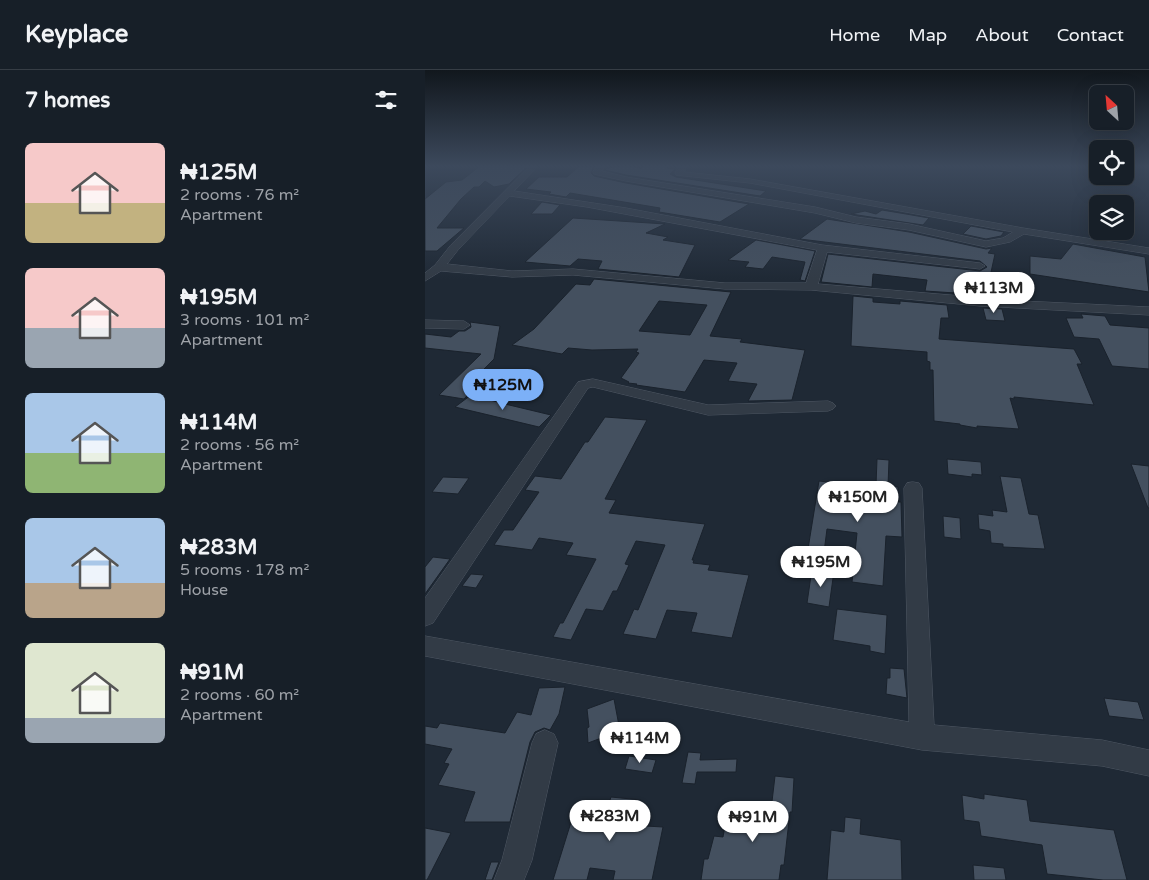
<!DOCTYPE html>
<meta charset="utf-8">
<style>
body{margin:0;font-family:"Varela Round",sans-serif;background:#202730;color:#f1f3f6;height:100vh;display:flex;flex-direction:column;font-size:19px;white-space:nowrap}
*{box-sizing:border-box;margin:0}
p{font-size:16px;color:#9ea2a8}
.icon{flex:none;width:28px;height:28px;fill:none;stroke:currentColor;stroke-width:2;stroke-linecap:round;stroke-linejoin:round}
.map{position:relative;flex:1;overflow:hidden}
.panel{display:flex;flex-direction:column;background:#171f28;width:425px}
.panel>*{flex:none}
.needle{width:32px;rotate:334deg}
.buttons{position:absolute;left:664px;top:15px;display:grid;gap:10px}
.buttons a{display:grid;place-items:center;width:45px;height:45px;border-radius:8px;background:#171f28;box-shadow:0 5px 20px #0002,0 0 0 1px #363d45;font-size:25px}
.price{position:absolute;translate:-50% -42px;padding:0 11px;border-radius:18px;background:#fff;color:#222;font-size:16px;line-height:32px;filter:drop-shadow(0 1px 2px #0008)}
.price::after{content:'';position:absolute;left:50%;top:30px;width:15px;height:11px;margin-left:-8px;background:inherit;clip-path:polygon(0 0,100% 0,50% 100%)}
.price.selected{background:#7cb0f7;color:#111}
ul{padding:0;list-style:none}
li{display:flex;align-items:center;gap:15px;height:125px;padding:0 25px}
li span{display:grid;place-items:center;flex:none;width:140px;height:100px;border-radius:8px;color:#555}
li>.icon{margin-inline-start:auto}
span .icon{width:60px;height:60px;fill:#fffc;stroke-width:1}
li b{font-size:21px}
h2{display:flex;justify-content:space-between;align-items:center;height:60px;padding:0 25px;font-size:21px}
header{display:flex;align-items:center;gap:30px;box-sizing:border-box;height:70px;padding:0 25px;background:#171f28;border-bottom:1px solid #363d45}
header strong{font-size:24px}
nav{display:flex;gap:28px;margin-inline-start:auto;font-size:18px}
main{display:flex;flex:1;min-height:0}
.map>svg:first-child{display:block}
.building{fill:#44505f;stroke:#1a222c;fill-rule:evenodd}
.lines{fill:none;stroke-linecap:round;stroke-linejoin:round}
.minor-casing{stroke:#4f5864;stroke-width:1}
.minor{fill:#323b46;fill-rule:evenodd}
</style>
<header>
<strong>Keyplace</strong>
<nav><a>Home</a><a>Map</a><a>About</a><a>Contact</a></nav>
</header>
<main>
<section class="panel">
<h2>7 homes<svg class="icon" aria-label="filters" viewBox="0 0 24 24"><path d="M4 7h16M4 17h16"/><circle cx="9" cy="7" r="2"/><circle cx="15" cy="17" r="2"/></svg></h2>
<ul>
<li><span style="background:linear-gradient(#f6c9c9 60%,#c2b280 0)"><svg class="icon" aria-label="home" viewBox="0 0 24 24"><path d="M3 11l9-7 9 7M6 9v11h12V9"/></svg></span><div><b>₦125M</b><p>2 rooms · 76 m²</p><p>Apartment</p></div></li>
<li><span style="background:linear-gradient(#f6c9c9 60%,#9aa5b1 0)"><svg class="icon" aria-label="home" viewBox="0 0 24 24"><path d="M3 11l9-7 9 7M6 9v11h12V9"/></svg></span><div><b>₦195M</b><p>3 rooms · 101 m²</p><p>Apartment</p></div></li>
<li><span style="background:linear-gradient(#a9c7e8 60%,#8fb573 0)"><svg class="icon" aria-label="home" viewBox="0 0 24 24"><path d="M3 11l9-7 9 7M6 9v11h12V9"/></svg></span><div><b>₦114M</b><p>2 rooms · 56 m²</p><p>Apartment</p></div></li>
<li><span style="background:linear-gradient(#a9c7e8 65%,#b9a48a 0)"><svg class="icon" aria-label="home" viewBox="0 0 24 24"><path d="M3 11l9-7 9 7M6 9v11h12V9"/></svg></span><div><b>₦283M</b><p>5 rooms · 178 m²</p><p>House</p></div></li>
<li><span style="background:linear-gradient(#dfe7d0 75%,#9aa5b1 0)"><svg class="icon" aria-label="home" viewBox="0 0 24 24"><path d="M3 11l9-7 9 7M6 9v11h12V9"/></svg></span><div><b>₦91M</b><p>2 rooms · 60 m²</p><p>Apartment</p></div></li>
</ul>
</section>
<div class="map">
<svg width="724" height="810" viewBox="0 0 724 810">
<rect width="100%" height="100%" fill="#1f2935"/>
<path class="building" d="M 55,96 L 103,96 L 84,114 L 69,117 L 60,111 L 54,117 L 49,117 L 36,129 L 12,158 L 39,158 L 12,181 L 0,181 L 0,129 L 21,112 L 37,110 Z
M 201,96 L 217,98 L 220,96 L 245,96 L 242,98 L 250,99 L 245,104 L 251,107 L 341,121 L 335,126 L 201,105 L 180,100 L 181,98 Z
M 153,97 L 169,97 L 166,103 L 169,106 L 201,113 L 324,134 L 295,152 L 234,142 L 235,138 L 145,123 L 141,127 L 124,124 L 126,122 L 101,119 L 114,107 L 142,107 Z
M 117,132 L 135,135 L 127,144 L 106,144 Z
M 457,140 L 481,144 L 504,148 L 498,155 L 426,144 L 440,141 L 451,144 Z
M 148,148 L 240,154 L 221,163 L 243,167 L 238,170 L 270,175 L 254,207 L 173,199 L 177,191 L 153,189 L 145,196 L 100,192 Z
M 402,149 L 484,162 L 561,179 L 567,178 L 563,183 L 570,184 L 561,225 L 500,221 L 502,210 L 448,204 L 447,217 L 396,212 L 403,184 L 555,201 L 562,197 L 555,191 L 375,169 Z
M 546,156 L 579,162 L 576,166 L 561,169 L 538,164 Z
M 331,170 L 390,181 L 380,211 L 375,210 L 380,192 L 347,187 L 338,199 L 320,197 L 324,192 L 303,190 Z
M 648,174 L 720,187 L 724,222 L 605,204 L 605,186 L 636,189 Z
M 169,209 L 306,222 L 285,266 L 317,269 L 315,272 L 380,280 L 367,330 L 323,331 L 332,314 L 303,311 L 312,293 L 279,290 L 260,322 L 211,315 L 212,314 L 203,313 L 204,312 L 196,308 L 214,283 L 211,282 L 213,279 L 167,280 L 143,278 L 137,284 L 87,275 L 109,259 L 151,214 L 165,215 ZM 234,231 L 282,235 L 265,265 L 214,261 Z
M 428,226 L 448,228 L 448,232 L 475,234 L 475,231 L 522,235 L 524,248 L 516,248 L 514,269 L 649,279 L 657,294 L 652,294 L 669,335 L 589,327 L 589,329 L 585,328 L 594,359 L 552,356 L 552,358 L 535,355 L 535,354 L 509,351 L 508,300 L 505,300 L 505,292 L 502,291 L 502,282 L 426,276 Z
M 558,238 L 577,239 L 580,251 L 561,250 Z
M 656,244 L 680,246 L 685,255 L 724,258 L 724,299 L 687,296 L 674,269 L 649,267 L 641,248 L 658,248 Z
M 45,252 L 75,256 L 69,289 L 54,304 L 62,304 L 39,329 L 14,325 L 56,284 L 0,278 L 0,264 L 26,267 L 34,261 L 40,261 L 46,257 Z
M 46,325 L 80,334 L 126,345 L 114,357 L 30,337 Z
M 180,347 L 222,350 L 180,429 L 191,430 L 184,443 L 280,454 L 267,490 L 269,490 L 268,493 L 285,495 L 283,500 L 324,505 L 307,568 L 266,562 L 272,543 L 242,540 L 231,569 L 198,564 L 209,539 L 213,540 L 240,475 L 211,471 L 200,494 L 204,495 L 192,521 L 188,521 L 178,541 L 161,539 L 146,570 L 128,567 L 135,553 L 138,553 L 171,489 L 141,485 L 148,473 L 114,468 L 107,480 L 69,475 L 79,460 L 88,460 L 114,422 L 100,420 L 110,406 L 136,409 L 160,372 L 163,372 Z
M 452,389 L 464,390 L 463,416 L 473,417 L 473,432 L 476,432 L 477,467 L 461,466 L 458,516 L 427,512 L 432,463 L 402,459 L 397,498 L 383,496 L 385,486 L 382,485 L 394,411 L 448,417 L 448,415 L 451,415 Z
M 522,389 L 556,392 L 557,405 L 547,404 L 547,407 L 523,404 Z
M 706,394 L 724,396 L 724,438 L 723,438 Z
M 575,406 L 596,408 L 604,444 L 613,445 L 620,479 L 578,477 L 578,474 L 566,473 L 565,461 L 554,459 L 553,444 L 568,446 L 567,440 L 582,442 Z
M 18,407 L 44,408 L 33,424 L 7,422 Z
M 518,446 L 535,448 L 536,469 L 519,467 Z
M 8,487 L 25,489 L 0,524 L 0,497 Z
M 387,499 L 409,501 L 404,537 L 382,533 Z
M 46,504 L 59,505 L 51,518 L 37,516 Z
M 412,539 L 462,545 L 460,584 L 445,581 L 445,576 L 408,570 Z
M 465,598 L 479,599 L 482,628 L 461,624 L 462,608 L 465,608 Z
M 140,617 L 134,644 L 125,660 L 119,658 L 110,662 L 105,672 L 85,752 L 39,752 L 50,722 L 13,715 L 24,694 L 19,693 L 27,679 L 0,674 L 0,656 L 12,658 L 15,653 L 80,663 L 92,642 L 106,645 L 114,618 Z
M 679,628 L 713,632 L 719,650 L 684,646 Z
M 189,629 L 195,661 L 163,673 L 162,658 L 164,657 L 162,639 Z
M 263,682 L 276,683 L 275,690 L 312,689 L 311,702 L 272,702 L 270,714 L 257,713 Z
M 204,686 L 231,690 L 227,703 L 200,699 Z
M 350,706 L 369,708 L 367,742 L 365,742 L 359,795 L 356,795 L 354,810 L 276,810 L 279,789 L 283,789 L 289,766 L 298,767 L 301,750 L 344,757 Z
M 559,724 L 602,730 L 605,751 L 689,760 L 702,810 L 678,810 L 622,804 L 617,775 L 556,766 L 554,752 L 539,750 L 537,725 L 559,729 Z
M 186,727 L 216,730 L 212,744 L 223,745 L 221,756 L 238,757 L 227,810 L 188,810 L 190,801 L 165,798 L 162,810 L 128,810 L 152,733 L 183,736 Z
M 420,747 L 436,749 L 435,764 L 476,770 L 477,810 L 402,810 L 406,760 L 419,762 Z
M 0,758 L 26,763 L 2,810 L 0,810 Z
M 66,792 L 74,792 L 67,810 L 60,810 Z
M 548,795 L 579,798 L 581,810 L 549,810 Z"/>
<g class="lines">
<g class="minor-casing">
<path id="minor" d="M 105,96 L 113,96 L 89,121 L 201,138 L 397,175 L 555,193 L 560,196 L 555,199 L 402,182 L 393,214 L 597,231 L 724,237 L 724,245 L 555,236 L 386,220 L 300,219 L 148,205 L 87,207 L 16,201 L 0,211 L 0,203 L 10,195 L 25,176 ZM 85,126 L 162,137 L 392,180 L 381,213 L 300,213 L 148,199 L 87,201 L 22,194 L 33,180 Z
M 172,96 L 180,96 L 177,101 L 201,107 L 390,137 L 431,147 L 484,154 L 561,171 L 578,168 L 588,162 L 325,113 L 251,105 L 250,103 L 254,96 L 262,96 L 259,102 L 325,109 L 598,158 L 724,178 L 724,184 L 599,164 L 585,172 L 561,177 L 484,160 L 431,153 L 390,143 L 201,111 L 169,104 L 168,102 Z
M 0,250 L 39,251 L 45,255 L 39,259 L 0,258 Z
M 168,309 L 283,335 L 403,331 L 408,333 L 411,336 L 408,339 L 403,341 L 283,345 L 168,317 L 163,318 L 8,553 L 0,556 L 0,528 L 153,312 Z
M 488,412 L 494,413 L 497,418 L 509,655 L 677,670 L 724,680 L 724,706 L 677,696 L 497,680 L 0,586 L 0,566 L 484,652 L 479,418 L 482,413 Z
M 120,660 L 129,664 L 133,673 L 107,790 L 99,810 L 69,810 L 77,790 L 107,673 L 111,664 Z"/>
</g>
<use href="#minor" class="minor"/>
</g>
<linearGradient id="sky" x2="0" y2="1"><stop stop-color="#11171d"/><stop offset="0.46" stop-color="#3c495c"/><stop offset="1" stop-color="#3c495c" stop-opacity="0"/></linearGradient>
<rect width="724" height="209" fill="url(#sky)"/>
</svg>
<div class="buttons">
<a><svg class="needle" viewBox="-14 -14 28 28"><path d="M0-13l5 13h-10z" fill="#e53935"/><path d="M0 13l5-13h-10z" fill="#9ea2a8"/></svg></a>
<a><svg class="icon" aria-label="locate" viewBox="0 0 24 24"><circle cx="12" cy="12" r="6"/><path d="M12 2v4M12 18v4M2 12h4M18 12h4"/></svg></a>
<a><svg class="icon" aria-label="layers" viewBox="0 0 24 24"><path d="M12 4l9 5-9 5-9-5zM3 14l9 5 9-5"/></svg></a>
</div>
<b class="price" style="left:569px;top:244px">₦113M</b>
<b class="price selected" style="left:78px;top:341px">₦125M</b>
<b class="price" style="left:433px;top:453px">₦150M</b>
<b class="price" style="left:396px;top:518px">₦195M</b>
<b class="price" style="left:215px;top:694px">₦114M</b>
<b class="price" style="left:185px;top:772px">₦283M</b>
<b class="price" style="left:328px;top:773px">₦91M</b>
</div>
</main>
